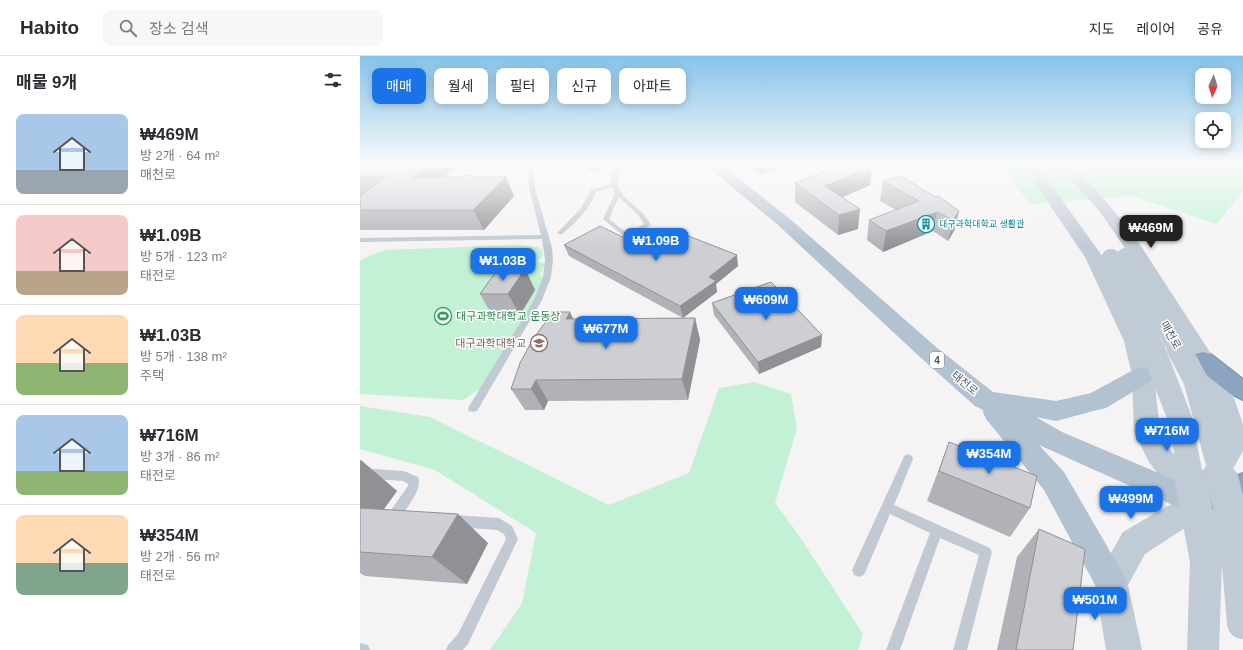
<!DOCTYPE html>
<html lang="ko">
<meta charset="utf-8">
<style>
body{margin:0;font-family:Helvetica,"Noto Sans KR",sans-serif;background:#f7f7f7;color:#2b2b33;height:100vh;display:flex;flex-direction:column;font-size:15px;white-space:nowrap}
*{box-sizing:border-box;margin:0}
p{font-size:13px;color:#7c7c81}
.icon{flex:none;width:22px;height:22px;fill:none;stroke:currentColor;stroke-width:2;stroke-linecap:round;stroke-linejoin:round}
.map{position:relative;flex:1;overflow:hidden}
.side{display:flex;flex-direction:column;background:#fff;width:360px}
.side>*{flex:none}
.guide{position:absolute;left:12px;top:12px;width:380px;height:36px;display:flex;gap:8px}
.needle{width:26px;rotate:184deg}
.controls{position:absolute;left:835px;top:12px;display:grid;gap:8px}
.controls a{display:grid;place-items:center;width:36px;height:36px;border-radius:8px;background:#fff;box-shadow:0 2px 10px #0003;font-size:20px}
.price{position:absolute;translate:-50% -34px;padding:0 9px;border-radius:8px;background:#1a73e8;color:#fff;font-size:13px;line-height:26px;filter:drop-shadow(0 1px 2px #0008)}
.price::after{content:'';position:absolute;left:50%;top:24px;width:12px;height:9px;margin-left:-6px;background:inherit;clip-path:polygon(0 0,100% 0,50% 100%)}
.price.on{background:#222;color:#fff}
ul{padding:0;list-style:none}
li{display:flex;align-items:center;gap:12px;height:100px;padding:0 16px}
li+li{border-top:1px solid #e1e1e2}
li span{display:grid;place-items:center;flex:none;width:112px;height:80px;border-radius:8px;color:#555}
li>.icon{margin-inline-start:auto}
span .icon{width:48px;height:48px;fill:#fffc;stroke-width:1}
li b{font-size:17px}
h2{display:flex;justify-content:space-between;align-items:center;height:48px;padding:0 16px;font-size:17px}
.pill{padding:0 14px;border-radius:8px;background:#fff;box-shadow:0 2px 10px #0003;font-size:14px;line-height:36px}
.pill.on{background:#1a73e8;color:#fff}
header{display:flex;align-items:center;gap:24px;box-sizing:border-box;height:56px;padding:0 20px;background:#fff;border-bottom:1px solid #e1e1e2}
header strong{font-size:19px}
nav{display:flex;gap:22px;margin-inline-start:auto;font-size:14px}
.search{width:280px;height:36px;background:#f7f7f7;display:flex;align-items:center;gap:10px;box-sizing:border-box;padding:0 14px;border-radius:8px;color:#7c7c81;font-size:15px}
main{display:flex;flex:1;min-height:0}
.map>svg:first-child{display:block}
.green{fill:#c3f1d5}
.lines{fill:none;stroke-linecap:round;stroke-linejoin:round}
.highway-casing{stroke:#7690ad;stroke-width:2}
.lane{fill:#c1cad2;fill-rule:evenodd}
.secondary{fill:#c1cbd6;fill-rule:evenodd}
.primary{fill:#b3c2d1;fill-rule:evenodd}
.highway{fill:#8ba5c1;fill-rule:evenodd}
.secondary-bridge-far2{stroke:#c1cbd6;stroke-width:20}
.secondary-bridge-far1{stroke:#c1cbd6;stroke-width:24}
.secondary-bridge{stroke:#c1cbd6;stroke-width:32}
.wall{fill:#b0b2b7}
.shaded-wall{fill:#909195}
.building{fill:#cdcfd5;stroke:#909195}
.labels{text-anchor:middle;dominant-baseline:central;stroke-width:3;stroke-linejoin:round;paint-order:stroke}
.far-culture-label{font-size:9px;fill:#0d838f;stroke:#fff;text-anchor:start}
.shield{fill:#fff;stroke:#808990;stroke-width:1}
.shield-label{font-size:10px;font-weight:bold;fill:#4a5661}
.leisure-label{font-size:11px;fill:#27864d;stroke:#fff;text-anchor:start}
.street-label{font-size:11px;fill:#4a5661;stroke:#fff}
.education-label{font-size:11px;fill:#785e54;stroke:#fff;text-anchor:end}
</style>
<header>
<strong>Habito</strong>
<div class="search"><svg class="icon" aria-label="search" viewBox="0 0 24 24"><circle cx="10" cy="10" r="6"/><path d="M15 15l6 6"/></svg>장소 검색</div>
<nav><a>지도</a><a>레이어</a><a>공유</a></nav>
</header>
<main>
<section class="side">
<h2>매물 9개<svg class="icon" aria-label="filters" viewBox="0 0 24 24"><path d="M4 7h16M4 17h16"/><circle cx="9" cy="7" r="2"/><circle cx="15" cy="17" r="2"/></svg></h2>
<ul>
<li><span style="background:linear-gradient(#a9c7e8 70%,#9aa5b1 0)"><svg class="icon" aria-label="home" viewBox="0 0 24 24"><path d="M3 11l9-7 9 7M6 9v11h12V9"/></svg></span><div><b>₩469M</b><p>방 2개 · 64 m²</p><p>매천로</p></div></li>
<li><span style="background:linear-gradient(#f6c9c9 70%,#b9a48a 0)"><svg class="icon" aria-label="home" viewBox="0 0 24 24"><path d="M3 11l9-7 9 7M6 9v11h12V9"/></svg></span><div><b>₩1.09B</b><p>방 5개 · 123 m²</p><p>태전로</p></div></li>
<li><span style="background:linear-gradient(#ffd9b3 60%,#8fb573 0)"><svg class="icon" aria-label="home" viewBox="0 0 24 24"><path d="M3 11l9-7 9 7M6 9v11h12V9"/></svg></span><div><b>₩1.03B</b><p>방 5개 · 138 m²</p><p>주택</p></div></li>
<li><span style="background:linear-gradient(#a9c7e8 70%,#8fb573 0)"><svg class="icon" aria-label="home" viewBox="0 0 24 24"><path d="M3 11l9-7 9 7M6 9v11h12V9"/></svg></span><div><b>₩716M</b><p>방 3개 · 86 m²</p><p>태전로</p></div></li>
<li><span style="background:linear-gradient(#ffd9b3 60%,#7fa58c 0)"><svg class="icon" aria-label="home" viewBox="0 0 24 24"><path d="M3 11l9-7 9 7M6 9v11h12V9"/></svg></span><div><b>₩354M</b><p>방 2개 · 56 m²</p><p>태전로</p></div></li>
</ul>
</section>
<div class="map">
<svg width="883" height="594" viewBox="0 0 883 594">
<rect width="100%" height="100%" fill="#f5f3f3"/>
<path class="green" d="M 634,108 L 883,108 L 883,136 L 856,168 L 772,140 L 671,148 Z
M 157,189 L 178,191 L 182,195 L 183,199 L 178,206 L 185,207 L 180,220 L 183,221 L 173,248 L 121,332 L 103,344 L 0,338 L 0,205 L 4,202 L 25,194 Z
M 394,326 L 431,338 L 437,372 L 415,447 L 438,478 L 503,578 L 498,594 L 130,594 L 162,547 L 176,477 L 75,414 L 0,393 L 0,350 L 70,361 L 249,449 L 329,417 L 359,332 Z"/>
<g class="lines">
<g class="highway-casing">
<path id="highway" d="M 843,296 L 851,298 L 883,323 L 883,344 L 869,337 L 835,310 L 832,304 L 835,298 Z
M 883,417 L 883,443 L 852,454 L 842,450 L 838,441 L 842,432 Z"/>
</g>
<path class="lane" d="M 168,108 L 174,108 L 175,132 L 192,192 L 193,203 L 191,221 L 182,244 L 117,355 L 113,356 L 109,355 L 108,352 L 174,244 L 183,221 L 185,203 L 182,183 L 0,186 L 0,182 L 181,179 L 169,132 Z
M 257,108 L 263,108 C 245,141 278,144 291,169 L 290,170 L 266,182 L 244,164 L 243,163 L 255,137 L 252,131 L 236,136 C 229,154 216,166 202,178 L 198,178 L 198,176 L 221,152 L 231,134 L 251,128 L 252,117 ZM 259,141 L 278,159 L 284,168 L 267,177 L 249,163 Z
M 548,398 L 552,400 L 553,403 L 534,449 L 630,492 L 632,496 L 607,594 L 593,594 L 619,499 L 580,482 L 540,594 L 526,594 L 570,477 L 530,458 L 504,519 L 499,521 L 494,519 L 492,514 L 543,403 L 544,400 Z
M 0,412 L 44,415 L 58,421 C 64,434 42,458 34,468 L 30,470 L 26,468 L 24,464 L 48,430 L 48,428 L 43,425 L 0,422 Z
M 94,459 L 139,462 L 152,470 L 158,483 L 108,588 L 103,594 L 86,594 L 88,589 L 98,578 L 146,483 L 144,478 L 137,474 L 94,471 L 90,469 L 88,465 L 90,461 Z
M 0,587 L 8,589 L 10,594 L 0,594 Z"/>
<path class="secondary" d="M 662,108 L 676,108 L 743,201 L 786,285 L 794,319 L 800,376 L 807,390 L 837,424 L 863,383 L 846,331 L 763,189 L 740,156 L 698,108 L 712,108 L 750,150 L 777,184 L 851,298 L 870,331 L 883,368 L 883,395 L 854,446 L 883,485 L 883,516 L 877,519 L 866,514 L 834,466 L 785,498 L 768,529 L 782,594 L 746,594 L 735,527 L 740,516 L 763,476 L 818,444 L 789,406 L 774,376 L 772,319 L 764,285 L 725,201 Z"/>
<path class="primary" d="M 344,108 L 360,108 L 430,163 L 576,291 L 633,336 L 696,345 L 731,337 L 775,313 L 783,311 L 791,313 L 794,319 L 791,325 L 746,352 L 737,354 L 696,365 L 676,361 L 702,376 L 848,438 L 852,447 L 848,456 L 838,460 L 828,456 L 679,389 L 704,416 L 762,516 L 767,527 L 762,538 L 751,543 L 740,538 L 684,434 L 626,363 L 623,356 L 623,354 L 615,350 L 560,301 L 418,169 Z"/>
<use href="#highway" class="highway"/>
<path class="secondary-bridge-far2" d="M 766,202 L 819,294
M 751,203 L 783,266 L 794,294"/>
<path class="secondary-bridge-far1" d="M 793,293 L 820,363 L 832,426
M 819,293 L 835,323 L 863,426"/>
<path class="secondary-bridge" d="M 831,425 L 846,505 L 843,594
M 863,425 L 875,474 L 883,567"/>
</g>
<path class="wall" d="M 4,108 L 99,108 L 84,121 L 154,140 L 124,174 L 0,174 L 0,140 L 1,140 L 0,140 L 0,109 L 3,109 Z
M 386,108 L 425,108 L 418,110 L 418,113 L 400,118 Z
M 512,111 L 510,129 L 483,141 L 498,173 L 478,179 L 435,146 L 435,127 Z
M 523,125 L 599,155 L 594,175 L 588,185 L 573,175 L 523,196 L 507,184 L 509,164 L 536,154 L 520,145 Z
M 269,184 L 299,191 L 378,210 L 356,228 L 357,236 L 323,262 L 209,200 L 204,189 Z
M 165,213 L 175,234 L 160,259 L 132,259 L 120,238 Z
M 352,247 L 462,279 L 461,291 L 399,318 L 354,259 Z
M 335,262 L 340,284 L 328,344 L 188,345 L 184,354 L 165,354 L 151,333 L 213,263 Z
M 589,386 L 670,452 L 650,481 L 567,445 Z
M 0,404 L 37,435 L 24,453 L 128,487 L 107,528 L 5,520 L 0,517 Z
M 679,473 L 713,594 L 637,594 L 657,501 Z"/>
<path class="shaded-wall" d="M 68,108 L 99,108 L 63,140 L 52,121 Z
M 226,108 L 248,108 L 247,113 L 228,115 Z
M 399,108 L 425,108 L 418,110 L 418,113 L 400,118 Z
M 512,111 L 510,129 L 465,149 L 465,130 Z
M 146,121 L 154,140 L 124,174 L 113,154 Z
M 500,153 L 498,173 L 478,179 L 479,159 Z
M 599,155 L 594,175 L 588,185 L 593,164 Z
M 577,156 L 573,175 L 523,196 L 526,175 Z
M 377,199 L 378,210 L 356,228 L 357,236 L 323,262 L 320,250 L 349,221 Z
M 165,213 L 175,234 L 160,259 L 148,238 Z
M 210,256 L 220,277 L 206,263 Z
M 335,262 L 340,284 L 328,344 L 322,323 Z
M 462,279 L 461,291 L 399,318 L 398,306 Z
M 176,324 L 188,345 L 184,354 L 171,333 Z
M 1,404 L 37,435 L 10,472 L 0,464 L 0,405 Z
M 98,458 L 128,487 L 107,528 L 72,501 Z"/>
<path class="building" d="M 4,108 L 68,108 L 52,121 L 98,121 L 108,119 L 114,121 L 146,121 L 113,154 L 0,154 L 0,140 L 25,121 L 0,121 L 0,109 L 3,109 Z
M 485,108 L 506,108 L 512,111 L 465,130 L 500,153 L 479,159 L 435,127 Z
M 541,120 L 575,141 L 578,140 L 599,155 L 593,164 L 577,156 L 526,175 L 509,164 L 559,145 L 523,125 Z
M 240,170 L 269,184 L 275,180 L 299,191 L 321,177 L 377,199 L 349,221 L 356,225 L 320,250 L 204,189 Z
M 138,213 L 165,213 L 148,238 L 120,238 Z
M 411,226 L 462,279 L 398,306 L 352,247 Z
M 193,256 L 210,256 L 206,263 L 335,262 L 322,323 L 176,324 L 171,333 L 151,333 L 160,307 L 173,283 Z
M 589,386 L 677,420 L 670,452 L 579,415 Z
M 0,452 L 98,458 L 72,501 L 0,496 Z
M 679,473 L 725,493 L 713,594 L 656,594 Z"/>
<linearGradient id="sky" x2="0" y2="1"><stop stop-color="#85c3ea"/><stop offset="0.57" stop-color="#fafafa"/><stop offset="1" stop-color="#fafafa" stop-opacity="0"/></linearGradient>
<rect width="883" height="191" fill="url(#sky)"/>
<defs>
<g id="building-ring" transform="scale(0.9)"><circle r="9.5" fill="#fff" stroke="#0f9aa8" stroke-width="1.5"/><path d="M-4-6H4V6H1V3H-1V6H-4ZM-2.5-4.3h1.7v1.8h-1.7ZM.8-4.3h1.7v1.8H.8ZM-2.5-1h1.7V.8h-1.7ZM.8-1h1.7V.8H.8Z" fill="#0f9aa8"/></g>
<g id="stadium-ring" transform="scale(0.9)"><circle r="9.5" fill="#fff" stroke="#2e9e5b" stroke-width="1.5"/><path d="M0-5a6.5 5 0 1 0 0 10a6.5 5 0 1 0 0-10ZM-3.5-1.8h7v3.6h-7Z" fill="#2e9e5b"/></g>
<g id="university-ring" transform="scale(0.9)"><circle r="9.5" fill="#fff" stroke="#8d6e63" stroke-width="1.5"/><path d="M0-5L7-2L0 1L-7-2ZM-4 1L0 2.5L4 1V4Q0 6-4 4Z" fill="#8d6e63"/></g>
</defs>
<g fill-rule="evenodd">
<use href="#building-ring" x="566" y="168"/>
<use href="#stadium-ring" x="83" y="260"/>
<use href="#university-ring" x="179" y="287"/>
</g>
<g class="labels">
<g class="far-culture-label">
<text x="579" y="168">대구과학대학교 생활관</text>
</g>
<rect class="shield" x="570" y="296" width="14" height="16" rx="3"/>
<g class="shield-label">
<text x="577" y="304">4</text>
</g>
<g class="leisure-label">
<text x="96" y="260">대구과학대학교 운동장</text>
</g>
<g class="street-label">
<text transform="translate(811 279) rotate(61)">매천로</text>
<text transform="translate(605 327) rotate(40)">태전로</text>
</g>
<g class="education-label">
<text x="166" y="287">대구과학대학교</text>
</g>
</g>
</svg>
<div class="controls">
<a><svg class="needle" viewBox="-14 -14 28 28"><path d="M0-13l5 13h-10z" fill="#e53935"/><path d="M0 13l5-13h-10z" fill="#7c7c81"/></svg></a>
<a><svg class="icon" aria-label="locate" viewBox="0 0 24 24"><circle cx="12" cy="12" r="6"/><path d="M12 2v4M12 18v4M2 12h4M18 12h4"/></svg></a>
</div>
<b class="price on" style="left:791px;top:193px">₩469M</b>
<b class="price" style="left:296px;top:206px">₩1.09B</b>
<b class="price" style="left:143px;top:226px">₩1.03B</b>
<b class="price" style="left:406px;top:265px">₩609M</b>
<b class="price" style="left:246px;top:294px">₩677M</b>
<b class="price" style="left:807px;top:396px">₩716M</b>
<b class="price" style="left:629px;top:419px">₩354M</b>
<b class="price" style="left:771px;top:464px">₩499M</b>
<b class="price" style="left:735px;top:565px">₩501M</b>
<div class="guide">
<a class="pill on">매매</a>
<a class="pill">월세</a>
<a class="pill">필터</a>
<a class="pill">신규</a>
<a class="pill">아파트</a>
</div>
</div>
</main>
